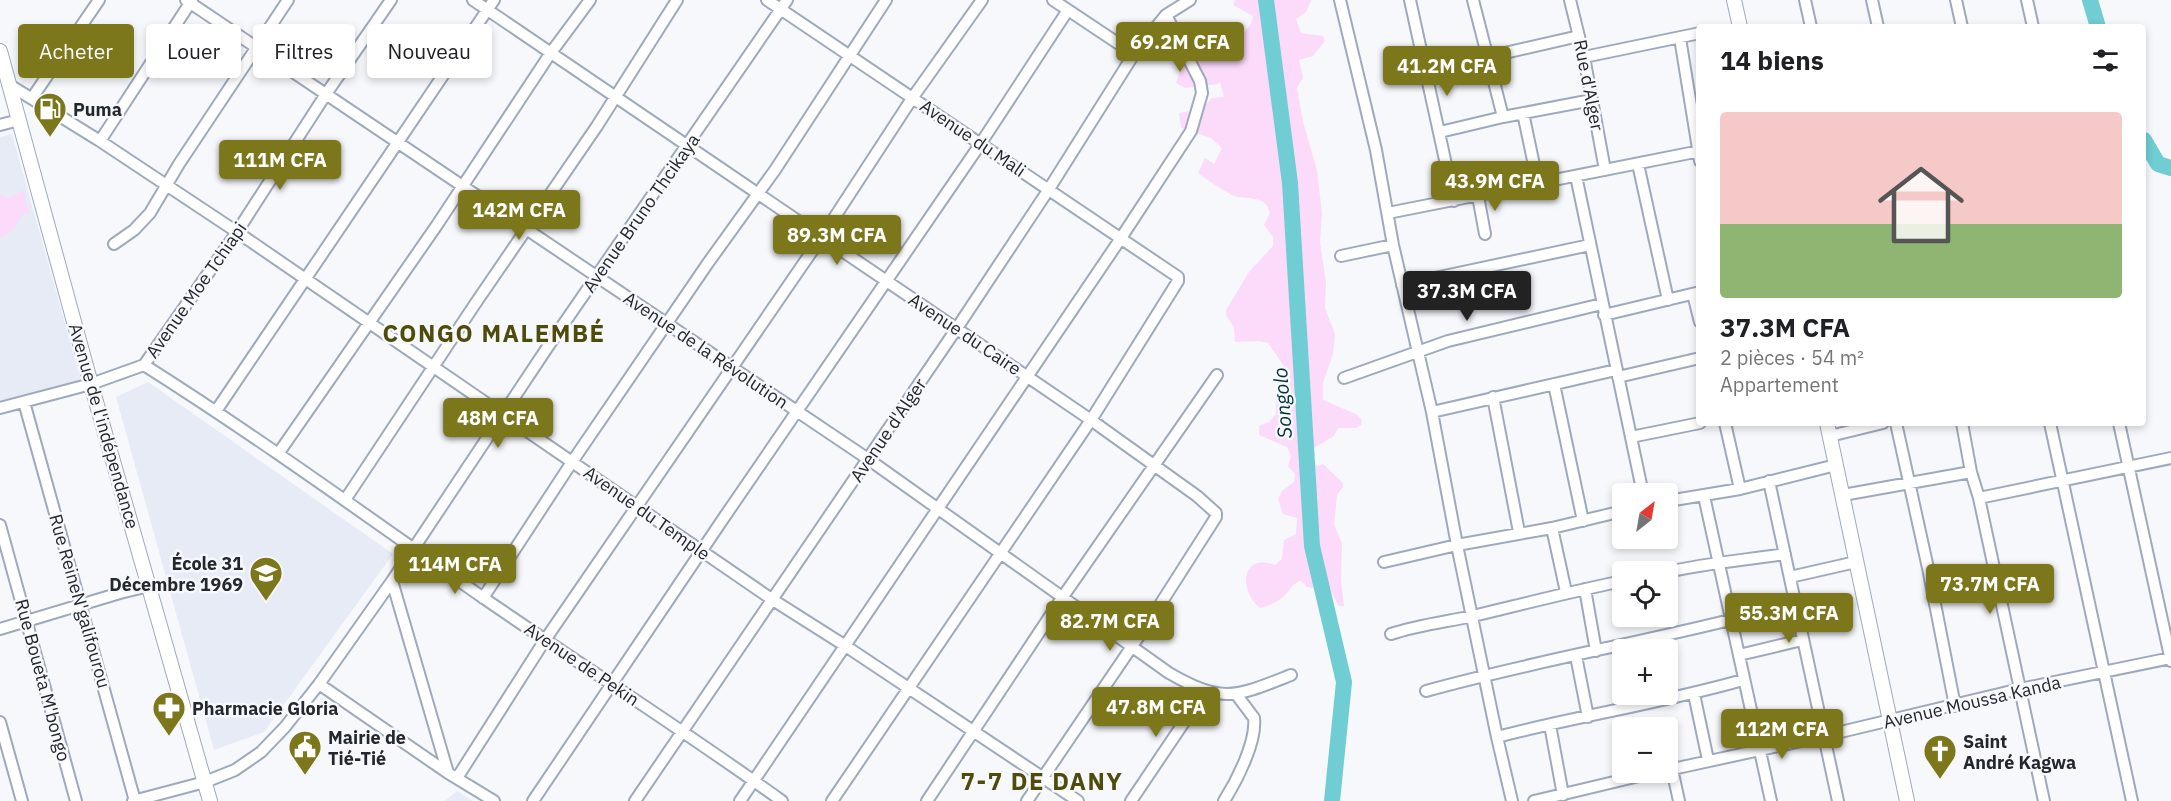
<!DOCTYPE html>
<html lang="fr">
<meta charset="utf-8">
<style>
body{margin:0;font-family:"IBM Plex Sans",sans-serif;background:#f2f2f2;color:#202124;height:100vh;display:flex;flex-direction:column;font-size:22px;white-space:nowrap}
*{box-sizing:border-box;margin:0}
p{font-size:20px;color:#757577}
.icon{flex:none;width:33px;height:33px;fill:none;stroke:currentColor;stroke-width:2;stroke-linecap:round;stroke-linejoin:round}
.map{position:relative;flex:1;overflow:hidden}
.sheet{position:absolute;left:1696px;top:24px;width:450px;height:402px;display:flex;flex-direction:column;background:#fff;border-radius:6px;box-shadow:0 3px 9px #0003}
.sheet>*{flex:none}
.top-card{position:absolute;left:18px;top:24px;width:570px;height:54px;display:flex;gap:12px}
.needle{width:39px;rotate:31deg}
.fabs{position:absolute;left:1612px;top:483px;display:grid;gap:12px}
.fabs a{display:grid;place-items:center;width:66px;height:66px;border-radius:6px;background:#fff;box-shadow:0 3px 9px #0003;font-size:30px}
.price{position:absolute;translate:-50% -51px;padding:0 14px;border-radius:6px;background:#7d771c;color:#fff;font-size:20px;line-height:39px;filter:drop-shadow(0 2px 3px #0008)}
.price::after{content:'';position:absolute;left:50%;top:36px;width:18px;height:14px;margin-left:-9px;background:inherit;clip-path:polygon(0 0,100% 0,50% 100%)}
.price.active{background:#222;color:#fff}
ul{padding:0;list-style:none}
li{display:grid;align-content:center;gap:12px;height:318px;padding:0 24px}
li span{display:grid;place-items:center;height:186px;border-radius:6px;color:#555}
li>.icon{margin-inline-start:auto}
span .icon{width:108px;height:108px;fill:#fffc;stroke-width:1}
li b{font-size:26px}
h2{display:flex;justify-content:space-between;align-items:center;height:72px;padding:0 24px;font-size:26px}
.pill{padding:0 21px;border-radius:6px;background:#fff;box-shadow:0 3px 9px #0003;font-size:21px;line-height:54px}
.pill.active{background:#7d771c;color:#fff}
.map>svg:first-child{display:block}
.built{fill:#e6ebf6}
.green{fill:#fbdafa}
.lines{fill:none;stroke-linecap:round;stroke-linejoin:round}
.river{stroke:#70cdd3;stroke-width:16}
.minor-casing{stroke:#9fa9bc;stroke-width:14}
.tertiary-casing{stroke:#9fa9bc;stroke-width:16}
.minor{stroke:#fff;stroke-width:10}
.tertiary{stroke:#fff;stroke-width:14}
.labels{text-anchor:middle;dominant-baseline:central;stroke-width:5;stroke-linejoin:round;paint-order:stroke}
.street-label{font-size:18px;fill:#23272e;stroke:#f6f8fc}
.poi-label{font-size:18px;font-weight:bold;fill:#23272e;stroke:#f6f8fc;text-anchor:start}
.water-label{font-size:20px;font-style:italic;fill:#033335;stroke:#f6f8fc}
.district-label{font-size:24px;font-weight:bold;letter-spacing:1.5px;fill:#4f4b0b;stroke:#f6f8fc}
</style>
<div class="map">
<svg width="2171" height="801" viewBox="0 0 2171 801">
<rect width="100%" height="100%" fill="#f6f8fc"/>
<path class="built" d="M 12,134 L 81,380 L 0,402 L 0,137 Z
M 148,382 L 393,554 L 264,732 L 214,750 L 116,397 Z
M 457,791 L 473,801 L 445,801 Z"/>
<path class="green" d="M 1235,0 L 1311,0 L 1306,12 L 1296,19 L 1301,33 L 1323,36 L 1325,41 L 1313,56 L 1299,60 L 1303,78 L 1297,88 L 1303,122 L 1317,170 L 1322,214 L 1320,243 L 1326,282 L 1325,308 L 1335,334 L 1333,354 L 1323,383 L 1323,400 L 1356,414 L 1362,420 L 1361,425 L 1356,428 L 1338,428 L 1334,436 L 1311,450 L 1310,455 L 1314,464 L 1318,466 L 1323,464 L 1343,483 L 1343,487 L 1337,495 L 1334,525 L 1342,543 L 1341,581 L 1344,606 L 1339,606 C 1327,586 1314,549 1314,525 C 1314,501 1317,488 1308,464 L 1304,353 L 1300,331 L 1300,255 L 1296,231 L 1297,211 L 1294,196 L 1296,178 L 1288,147 L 1283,109 L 1277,116 L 1279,134 L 1282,143 L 1291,225 L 1293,271 L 1291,292 L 1298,333 L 1296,348 L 1307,480 L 1309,541 L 1313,567 L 1324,590 L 1307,587 L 1301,581 C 1292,583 1289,592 1283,597 C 1276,603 1268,606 1260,608 C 1239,591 1240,552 1275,565 L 1282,559 L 1284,540 L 1296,534 L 1297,518 L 1283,514 L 1278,499 L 1282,491 L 1294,482 L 1295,474 L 1288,466 L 1291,456 L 1287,447 L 1259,435 L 1259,426 L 1269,422 L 1276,414 L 1276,387 L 1282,381 L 1284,366 L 1268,343 L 1259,341 L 1235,342 L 1234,328 L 1226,315 L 1226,310 L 1249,272 L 1273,246 L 1273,237 L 1264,225 L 1270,213 C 1265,192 1243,202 1230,194 C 1219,188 1208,180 1198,173 L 1205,158 L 1214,164 L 1222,148 L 1211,138 L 1181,128 L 1179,113 L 1201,109 L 1212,98 L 1224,97 L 1220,82 L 1218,84 L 1185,88 L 1176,83 L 1193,34 L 1219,45 C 1234,35 1251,34 1253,16 L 1233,5 Z
M 24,190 L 29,215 L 24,213 C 17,222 12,236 0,237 L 0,193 L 3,197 L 10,198 Z"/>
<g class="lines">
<path class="river" d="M 1266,0 L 1290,183 L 1312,546 L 1344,682 L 1332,801
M 2090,0 L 2098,27
M 2144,140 L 2158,164 L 2171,168"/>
<g class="minor-casing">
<path id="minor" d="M 186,0 L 868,459 L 1169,673 C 1223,704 1235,697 1291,675
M 473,0 L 1091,420 L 1197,496 L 1216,513 L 1216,517 L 1156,611 L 1027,801
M 767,0 L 1178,277 L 1178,281 L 1091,420 L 832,801
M 1053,0 L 1134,54
M 1340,0 L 1376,150 L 1393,245 L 1432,412 L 1457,545 L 1497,737 L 1512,801
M 1410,0 L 1454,201
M 1473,0 L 1503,117
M 1570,0 L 1584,57 L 1605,170
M 1805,0 L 1811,27
M 1872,0 L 1878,27
M 1956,0 L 1962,27
M 2027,0 L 2033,27
M 1680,38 L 1700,161
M 1584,57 L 1700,33
M 1426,71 L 1579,36
M 8,84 L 100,141 L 237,232 L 773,600 L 844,645 L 1078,801
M 32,98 L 99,0
M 1523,113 L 1538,184
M 0,125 L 19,120
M 1440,132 L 1503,117 L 1592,100
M 100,141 L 192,0
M 1638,164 L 1668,300
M 1576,176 L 1643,494
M 1478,196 L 1485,234
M 1388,213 L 1700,151
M 114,244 L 134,230 L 150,213 L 179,164 L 288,0
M 1341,256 L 1393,245
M 1402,285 L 1590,245
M 1693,294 L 1700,322
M 1604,315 L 1700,292
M 144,365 C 261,439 372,520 485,599 C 584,667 685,731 782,801
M 1618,377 L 1700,358
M 1344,378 L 1448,341 L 1602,304
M 1554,384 L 1583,521
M 1493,397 L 1519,532
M 24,402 L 135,801
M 0,408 L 91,384 L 144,365 L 237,232 L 326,94 L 391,0
M 216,411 L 494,0
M 1432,412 L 1616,370
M 1725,423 L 1740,489
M 1896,423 L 1928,568 L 1955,706
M 1962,423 L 1971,472 L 1979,498 L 2044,801
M 2050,423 L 2132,801
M 2119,423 L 2171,661
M 1830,436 L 1883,423
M 1631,437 L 1700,423
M 278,454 L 437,225 L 550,54 L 590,0
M 1769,481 L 1838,801
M 1843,495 L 1971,472
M 1704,496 L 1771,801
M 1979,498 L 2171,458
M 345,500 L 475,304 L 597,126 L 677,0
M 1668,501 L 1740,489 L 1836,465
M 0,525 L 76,801
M 1552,528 L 1566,592
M 1384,562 L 1457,545 L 1552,528 L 1623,511
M 1668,572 C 1706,563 1746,560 1785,554
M 1790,577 L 1856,562
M 392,581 L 448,773
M 1585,589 L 1596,651
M 483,598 L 572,462 L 708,263 L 775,170 L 886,0
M 0,629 L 120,593 L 149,586
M 1391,634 C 1418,625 1445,622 1473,616 C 1523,604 1573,591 1623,581
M 1739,655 L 1802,640
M 1576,656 L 1588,717
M 319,684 L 448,773 L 494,801
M 1426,691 C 1526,663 1629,645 1730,620
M 1694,694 L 1708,760
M 0,722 L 22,801
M 1550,725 L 1563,795
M 1497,737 C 1578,716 1662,703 1743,680
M 1672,769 L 1679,801
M 1668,770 L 1824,736 L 2020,689 L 2171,658
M 457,778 L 545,640 L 821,238 L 913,97 L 982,0
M 133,801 L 205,782 L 235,770 L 261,752 L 285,727 L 319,684 L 392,581 L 547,348 L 787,0
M 533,801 L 723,519 L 981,143 L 1068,10
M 635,801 L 957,328 L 1049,189 L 1134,54 L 1166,15 L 1190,0
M 740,801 L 1121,238 L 1191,131 L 1202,93 L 1200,81 L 1166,15
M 927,801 L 1062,598 L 1217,375
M 1131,801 L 1205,691
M 1224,801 C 1236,782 1257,742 1254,718 L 1236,694
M 1534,801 L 1656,772"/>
</g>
<g class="tertiary-casing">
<path id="tertiary" d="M 1734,0 L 1740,27
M 0,51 L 91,384 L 210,801
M 1827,423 L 1907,801"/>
</g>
<use href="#minor" class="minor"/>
<use href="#tertiary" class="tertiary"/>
</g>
<defs>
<g id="fuel-pin" transform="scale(1.725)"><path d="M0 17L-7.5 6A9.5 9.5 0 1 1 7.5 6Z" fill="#7d771c" stroke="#f6f8fc"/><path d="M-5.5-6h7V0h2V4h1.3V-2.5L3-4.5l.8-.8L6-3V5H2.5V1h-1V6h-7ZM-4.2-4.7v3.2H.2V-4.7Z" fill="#fff"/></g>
<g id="school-pin" transform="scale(1.725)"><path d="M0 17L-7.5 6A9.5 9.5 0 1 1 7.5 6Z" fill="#7d771c" stroke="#f6f8fc"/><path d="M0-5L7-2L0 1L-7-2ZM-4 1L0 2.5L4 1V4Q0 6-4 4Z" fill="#fff"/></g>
<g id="pharmacy-pin" transform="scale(1.725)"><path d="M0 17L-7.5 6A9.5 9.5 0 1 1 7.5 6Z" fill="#7d771c" stroke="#f6f8fc"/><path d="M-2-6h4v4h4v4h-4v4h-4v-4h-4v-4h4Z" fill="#fff"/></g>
<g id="civic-pin" transform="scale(1.725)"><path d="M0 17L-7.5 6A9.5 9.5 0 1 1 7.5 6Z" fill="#7d771c" stroke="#f6f8fc"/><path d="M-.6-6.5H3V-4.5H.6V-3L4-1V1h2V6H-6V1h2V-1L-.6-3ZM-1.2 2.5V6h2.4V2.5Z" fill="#fff"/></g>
<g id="church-pin" transform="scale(1.725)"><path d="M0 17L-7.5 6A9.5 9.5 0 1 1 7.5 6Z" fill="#7d771c" stroke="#f6f8fc"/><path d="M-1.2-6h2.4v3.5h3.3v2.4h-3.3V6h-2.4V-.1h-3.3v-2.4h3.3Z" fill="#fff"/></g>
</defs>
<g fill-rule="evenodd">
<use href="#fuel-pin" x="50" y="109"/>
<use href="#school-pin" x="266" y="573"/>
<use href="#pharmacy-pin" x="169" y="708"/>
<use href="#civic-pin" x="305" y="747"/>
<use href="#church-pin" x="1940" y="751"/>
</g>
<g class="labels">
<g class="street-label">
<text transform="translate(1589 85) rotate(79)">Rue d'Alger</text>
<text transform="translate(973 138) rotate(34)">Avenue du Mali</text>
<text transform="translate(641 213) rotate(-55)">Avenue Bruno Thcikaya</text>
<text transform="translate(196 290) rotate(-55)">Avenue Moe Tchiapi</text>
<text transform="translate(965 334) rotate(34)">Avenue du Caire</text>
<text transform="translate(706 350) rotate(34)">Avenue de la Révolution</text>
<text transform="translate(104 426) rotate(74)">Avenue de l'indépendance</text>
<text transform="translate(888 430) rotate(-56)">Avenue d'Alger</text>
<text transform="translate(647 513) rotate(35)">Avenue du Temple</text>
<text transform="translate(80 601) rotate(74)">Rue ReineN'galifourou</text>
<text transform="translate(582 664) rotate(34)">Avenue de Pekin</text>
<text transform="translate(43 680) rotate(75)">Rue Boueta M'bongo</text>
<text transform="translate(1972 702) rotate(-13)">Avenue Moussa Kanda</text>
</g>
<g class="poi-label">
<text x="73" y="109">Puma</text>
<text x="243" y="563" text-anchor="end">École 31<tspan x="243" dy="21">Décembre 1969</tspan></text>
<text x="192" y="708">Pharmacie Gloria</text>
<text x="328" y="737">Mairie de<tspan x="328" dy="21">Tié-Tié</tspan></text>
<text x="1963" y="741">Saint<tspan x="1963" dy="21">André Kagwa</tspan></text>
</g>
<g class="water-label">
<text transform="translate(1282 403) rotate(-94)">Songolo</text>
</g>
<g class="district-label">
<text x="494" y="333">CONGO MALEMBÉ</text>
<text x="1042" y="781">7-7 DE DANY</text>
</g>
</g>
</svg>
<div class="fabs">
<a><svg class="needle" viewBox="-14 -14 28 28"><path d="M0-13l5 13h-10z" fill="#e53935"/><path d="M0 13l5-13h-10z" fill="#757577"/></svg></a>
<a><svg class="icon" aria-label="locate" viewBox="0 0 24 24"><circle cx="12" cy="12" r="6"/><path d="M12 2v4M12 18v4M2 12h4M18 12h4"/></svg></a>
<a>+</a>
<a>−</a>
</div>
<b class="price" style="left:1180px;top:73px">69.2M CFA</b>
<b class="price" style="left:1447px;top:97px">41.2M CFA</b>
<b class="price" style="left:280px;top:191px">111M CFA</b>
<b class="price" style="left:1495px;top:212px">43.9M CFA</b>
<b class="price" style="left:519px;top:241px">142M CFA</b>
<b class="price" style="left:837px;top:266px">89.3M CFA</b>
<b class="price active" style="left:1467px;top:322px">37.3M CFA</b>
<b class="price" style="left:498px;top:449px">48M CFA</b>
<b class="price" style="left:455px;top:595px">114M CFA</b>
<b class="price" style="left:1990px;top:615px">73.7M CFA</b>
<b class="price" style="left:1789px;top:644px">55.3M CFA</b>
<b class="price" style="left:1110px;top:652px">82.7M CFA</b>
<b class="price" style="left:1156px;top:738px">47.8M CFA</b>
<b class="price" style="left:1782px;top:760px">112M CFA</b>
<div class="top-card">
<a class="pill active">Acheter</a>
<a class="pill">Louer</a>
<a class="pill">Filtres</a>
<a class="pill">Nouveau</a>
</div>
<section class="sheet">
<h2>14 biens<svg class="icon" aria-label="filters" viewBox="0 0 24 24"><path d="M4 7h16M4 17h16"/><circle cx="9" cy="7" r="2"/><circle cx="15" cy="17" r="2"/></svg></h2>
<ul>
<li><span style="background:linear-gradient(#f6c9c9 60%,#8fb573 0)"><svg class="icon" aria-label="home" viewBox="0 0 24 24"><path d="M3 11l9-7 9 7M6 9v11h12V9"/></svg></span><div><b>37.3M CFA</b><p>2 pièces · 54 m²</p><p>Appartement</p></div></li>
</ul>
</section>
</div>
